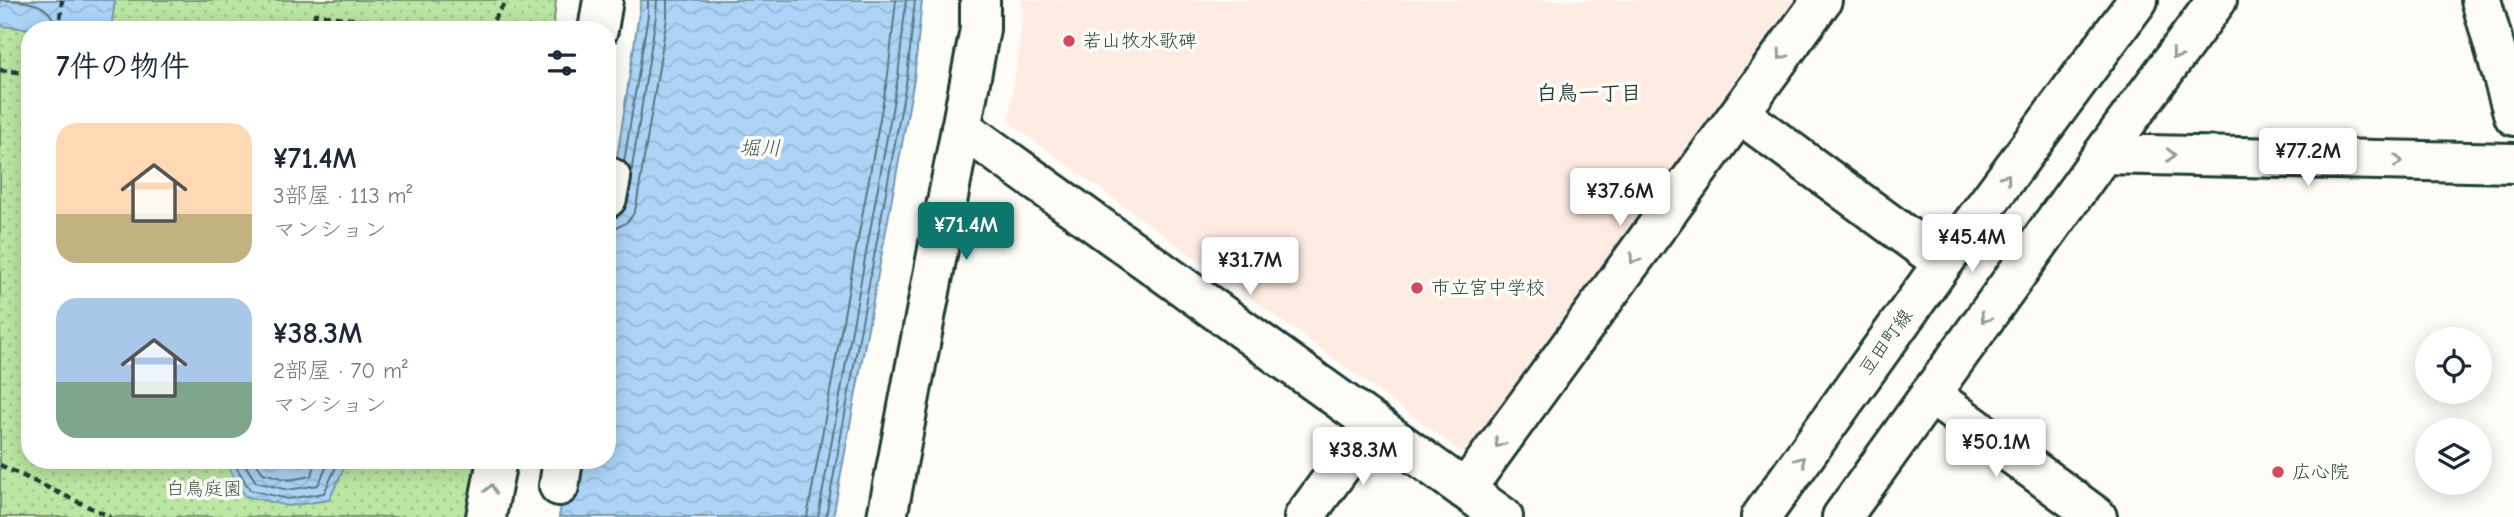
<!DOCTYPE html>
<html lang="ja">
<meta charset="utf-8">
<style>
body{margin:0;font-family:"Comic Neue","Klee One",sans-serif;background:#f6f6f7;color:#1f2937;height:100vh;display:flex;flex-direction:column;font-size:26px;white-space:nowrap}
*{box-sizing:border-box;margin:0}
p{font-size:23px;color:#747a83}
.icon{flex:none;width:38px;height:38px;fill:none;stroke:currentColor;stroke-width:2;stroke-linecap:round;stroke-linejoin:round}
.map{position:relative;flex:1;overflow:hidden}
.details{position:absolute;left:21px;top:21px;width:595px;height:448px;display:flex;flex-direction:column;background:#fff;border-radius:28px;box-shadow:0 4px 18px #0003}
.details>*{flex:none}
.controls{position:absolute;left:2415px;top:327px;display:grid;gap:14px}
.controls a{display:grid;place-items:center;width:77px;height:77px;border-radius:50%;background:#fff;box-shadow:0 4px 18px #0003;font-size:35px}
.price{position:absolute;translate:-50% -60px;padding:0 16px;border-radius:7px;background:#fff;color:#222;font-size:23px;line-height:46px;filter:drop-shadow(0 2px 4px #0008)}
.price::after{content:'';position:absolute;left:50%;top:42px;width:21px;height:16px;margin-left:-10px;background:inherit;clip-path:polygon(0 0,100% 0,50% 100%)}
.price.selected{background:#0f766e;color:#fff}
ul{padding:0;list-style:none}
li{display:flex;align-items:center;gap:21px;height:175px;padding:0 35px}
li span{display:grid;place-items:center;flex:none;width:196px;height:140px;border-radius:21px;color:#555}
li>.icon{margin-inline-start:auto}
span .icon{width:84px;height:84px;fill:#fffc;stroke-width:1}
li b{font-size:30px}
h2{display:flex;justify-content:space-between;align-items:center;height:84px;padding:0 35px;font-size:30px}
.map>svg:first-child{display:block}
.built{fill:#feece2}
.green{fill:url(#green-dots);stroke:#6e926c;stroke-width:2}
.water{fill:url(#water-waves);stroke:#7498a9;stroke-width:2}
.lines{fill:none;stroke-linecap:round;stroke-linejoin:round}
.shore{stroke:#587982;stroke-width:2}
.minor-casing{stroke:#1f3d34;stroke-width:44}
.path{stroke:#1f3d34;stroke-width:4.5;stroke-dasharray:7 5;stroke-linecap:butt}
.minor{stroke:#fdfcf7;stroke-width:38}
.oneway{stroke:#8e9c96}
.poi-dot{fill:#d1495b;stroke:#fdfcf7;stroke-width:2.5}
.labels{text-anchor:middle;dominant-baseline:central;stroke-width:7;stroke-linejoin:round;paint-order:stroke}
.poi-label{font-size:19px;fill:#1f3d34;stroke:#fdfcf7;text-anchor:start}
.street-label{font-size:19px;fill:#1f3d34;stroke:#fdfcf7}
.park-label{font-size:19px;fill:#3e5f4a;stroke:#fdfcf7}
.neighbourhood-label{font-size:21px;font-weight:bold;fill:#1f3d34;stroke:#fdfcf7}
.water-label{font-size:21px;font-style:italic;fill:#3b5b5b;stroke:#fdfcf7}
</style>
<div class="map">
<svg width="2514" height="517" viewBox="0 0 2514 517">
<defs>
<pattern id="green-dots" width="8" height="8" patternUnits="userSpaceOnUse" patternTransform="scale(1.75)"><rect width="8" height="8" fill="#bce6a3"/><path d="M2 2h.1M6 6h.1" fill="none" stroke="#a1c68d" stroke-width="1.8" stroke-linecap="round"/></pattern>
<pattern id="water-waves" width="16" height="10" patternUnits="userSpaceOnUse" patternTransform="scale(1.75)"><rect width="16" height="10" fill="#add4f7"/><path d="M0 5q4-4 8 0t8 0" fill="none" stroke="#94b7d4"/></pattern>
</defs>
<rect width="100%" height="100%" fill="#fdfcf7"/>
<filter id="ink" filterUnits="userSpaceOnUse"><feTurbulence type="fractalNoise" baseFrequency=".0143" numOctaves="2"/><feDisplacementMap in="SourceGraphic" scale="14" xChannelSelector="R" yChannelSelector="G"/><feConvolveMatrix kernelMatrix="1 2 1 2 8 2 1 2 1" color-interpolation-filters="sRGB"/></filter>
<g filter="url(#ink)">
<path class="built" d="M 1022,0 L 1806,0 L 1480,449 L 1462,452 L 1014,126 L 1009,119 L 1021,35 Z"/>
<path class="green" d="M 0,0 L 556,0 L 553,30 L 30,30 L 30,460 L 489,460 L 477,517 L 0,517 Z"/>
<path class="water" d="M 0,0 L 115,0 L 111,30 L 43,30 L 0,26 Z
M 641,0 L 922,0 L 914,79 L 833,517 L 559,517 L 569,460 L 607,460 L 607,223 Z
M 219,460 L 342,460 L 344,468 L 329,500 L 288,506 L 245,496 L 226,464 Z"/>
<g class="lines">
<path class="shore" d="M 0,0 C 24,1 52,0 56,30
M 624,162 L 648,15 L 648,0
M 631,174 L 656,16 L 657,0
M 607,229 C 622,228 632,221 636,207 L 667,18 L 667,0
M 232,460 L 250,490 L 288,499 L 324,493 L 336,467 L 336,460
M 242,460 L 256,482 L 288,490 L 318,485 L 327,466 L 327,460
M 254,460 L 263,473 L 289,480 L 311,476 L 317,460
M 807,517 L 888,75 L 896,0
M 818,517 L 898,77 L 906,0
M 826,517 L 907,78 L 915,0"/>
<g class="minor-casing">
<path id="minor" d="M 2481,0 L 2514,116
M 598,30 L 603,0
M 1740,114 L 1943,263
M 961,127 L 1503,517
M 2103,154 L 2514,163
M 607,198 L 611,178
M 1930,394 L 2097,517
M 559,486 L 563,460
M 1465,490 L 1822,0
M 486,517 L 497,460
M 887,517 L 980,29 L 980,0
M 1304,517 L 1373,423
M 1761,517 L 1943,263 L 2138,0
M 1842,517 L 2103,154 L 2217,0"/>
</g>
<path class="path" d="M 59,30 L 62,0
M 314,30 L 315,14 L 431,30
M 487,30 L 507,0
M 0,70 L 30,73
M 0,465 L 110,517"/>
<use href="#minor" class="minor"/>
</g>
<defs><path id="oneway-chevron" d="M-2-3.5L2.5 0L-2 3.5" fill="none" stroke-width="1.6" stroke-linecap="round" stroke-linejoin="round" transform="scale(1.75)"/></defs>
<g class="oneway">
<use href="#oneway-chevron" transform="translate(1782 55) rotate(126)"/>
<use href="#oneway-chevron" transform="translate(2176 55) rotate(127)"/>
<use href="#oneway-chevron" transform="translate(2171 155) rotate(1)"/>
<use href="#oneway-chevron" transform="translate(2398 161) rotate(1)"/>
<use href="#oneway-chevron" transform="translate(2006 178) rotate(-53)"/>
<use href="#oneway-chevron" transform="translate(1634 259) rotate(126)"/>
<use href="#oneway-chevron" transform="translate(1985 318) rotate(126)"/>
<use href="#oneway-chevron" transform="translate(1499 443) rotate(126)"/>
<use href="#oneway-chevron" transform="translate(1801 461) rotate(-54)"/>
<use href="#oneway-chevron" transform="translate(491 489) rotate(-79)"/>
</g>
</g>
<g class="poi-dot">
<circle cx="1069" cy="41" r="7"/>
<circle cx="1417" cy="288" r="7"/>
<circle cx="2278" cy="472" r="7"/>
</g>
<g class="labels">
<g class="poi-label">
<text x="1083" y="41">若山牧水歌碑</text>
<text x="1431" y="288">市立宮中学校</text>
<text x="2292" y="472">広心院</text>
</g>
<g class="street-label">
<text transform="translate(1886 342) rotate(-54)">豆田町線</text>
</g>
<g class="park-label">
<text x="204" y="489">白鳥庭園</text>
</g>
<g class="neighbourhood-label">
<text x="1589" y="93">白鳥一丁目</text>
</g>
<g class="water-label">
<text x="760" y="148">堀川</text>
</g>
</g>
</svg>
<div class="controls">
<a><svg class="icon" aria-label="locate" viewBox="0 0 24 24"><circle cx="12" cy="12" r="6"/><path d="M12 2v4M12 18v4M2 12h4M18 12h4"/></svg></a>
<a><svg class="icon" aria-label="layers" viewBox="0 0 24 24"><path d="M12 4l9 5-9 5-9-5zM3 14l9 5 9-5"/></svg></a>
</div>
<b class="price" style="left:2308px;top:188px">¥77.2M</b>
<b class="price" style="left:1620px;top:228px">¥37.6M</b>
<b class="price selected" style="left:966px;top:262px">¥71.4M</b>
<b class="price" style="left:1972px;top:274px">¥45.4M</b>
<b class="price" style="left:1250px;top:297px">¥31.7M</b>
<b class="price" style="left:1996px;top:479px">¥50.1M</b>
<b class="price" style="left:1363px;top:487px">¥38.3M</b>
<section class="details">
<h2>7件の物件<svg class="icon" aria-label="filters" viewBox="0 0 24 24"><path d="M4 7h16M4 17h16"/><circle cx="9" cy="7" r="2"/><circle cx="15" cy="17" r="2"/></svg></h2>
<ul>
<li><span style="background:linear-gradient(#ffd9b3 65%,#c2b280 0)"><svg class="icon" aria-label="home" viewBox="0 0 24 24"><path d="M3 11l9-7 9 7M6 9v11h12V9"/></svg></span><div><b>¥71.4M</b><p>3部屋 · 113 m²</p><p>マンション</p></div></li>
<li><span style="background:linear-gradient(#a9c7e8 60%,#7fa58c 0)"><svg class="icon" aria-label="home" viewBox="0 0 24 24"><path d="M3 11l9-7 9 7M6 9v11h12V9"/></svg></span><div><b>¥38.3M</b><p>2部屋 · 70 m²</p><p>マンション</p></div></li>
</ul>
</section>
</div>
